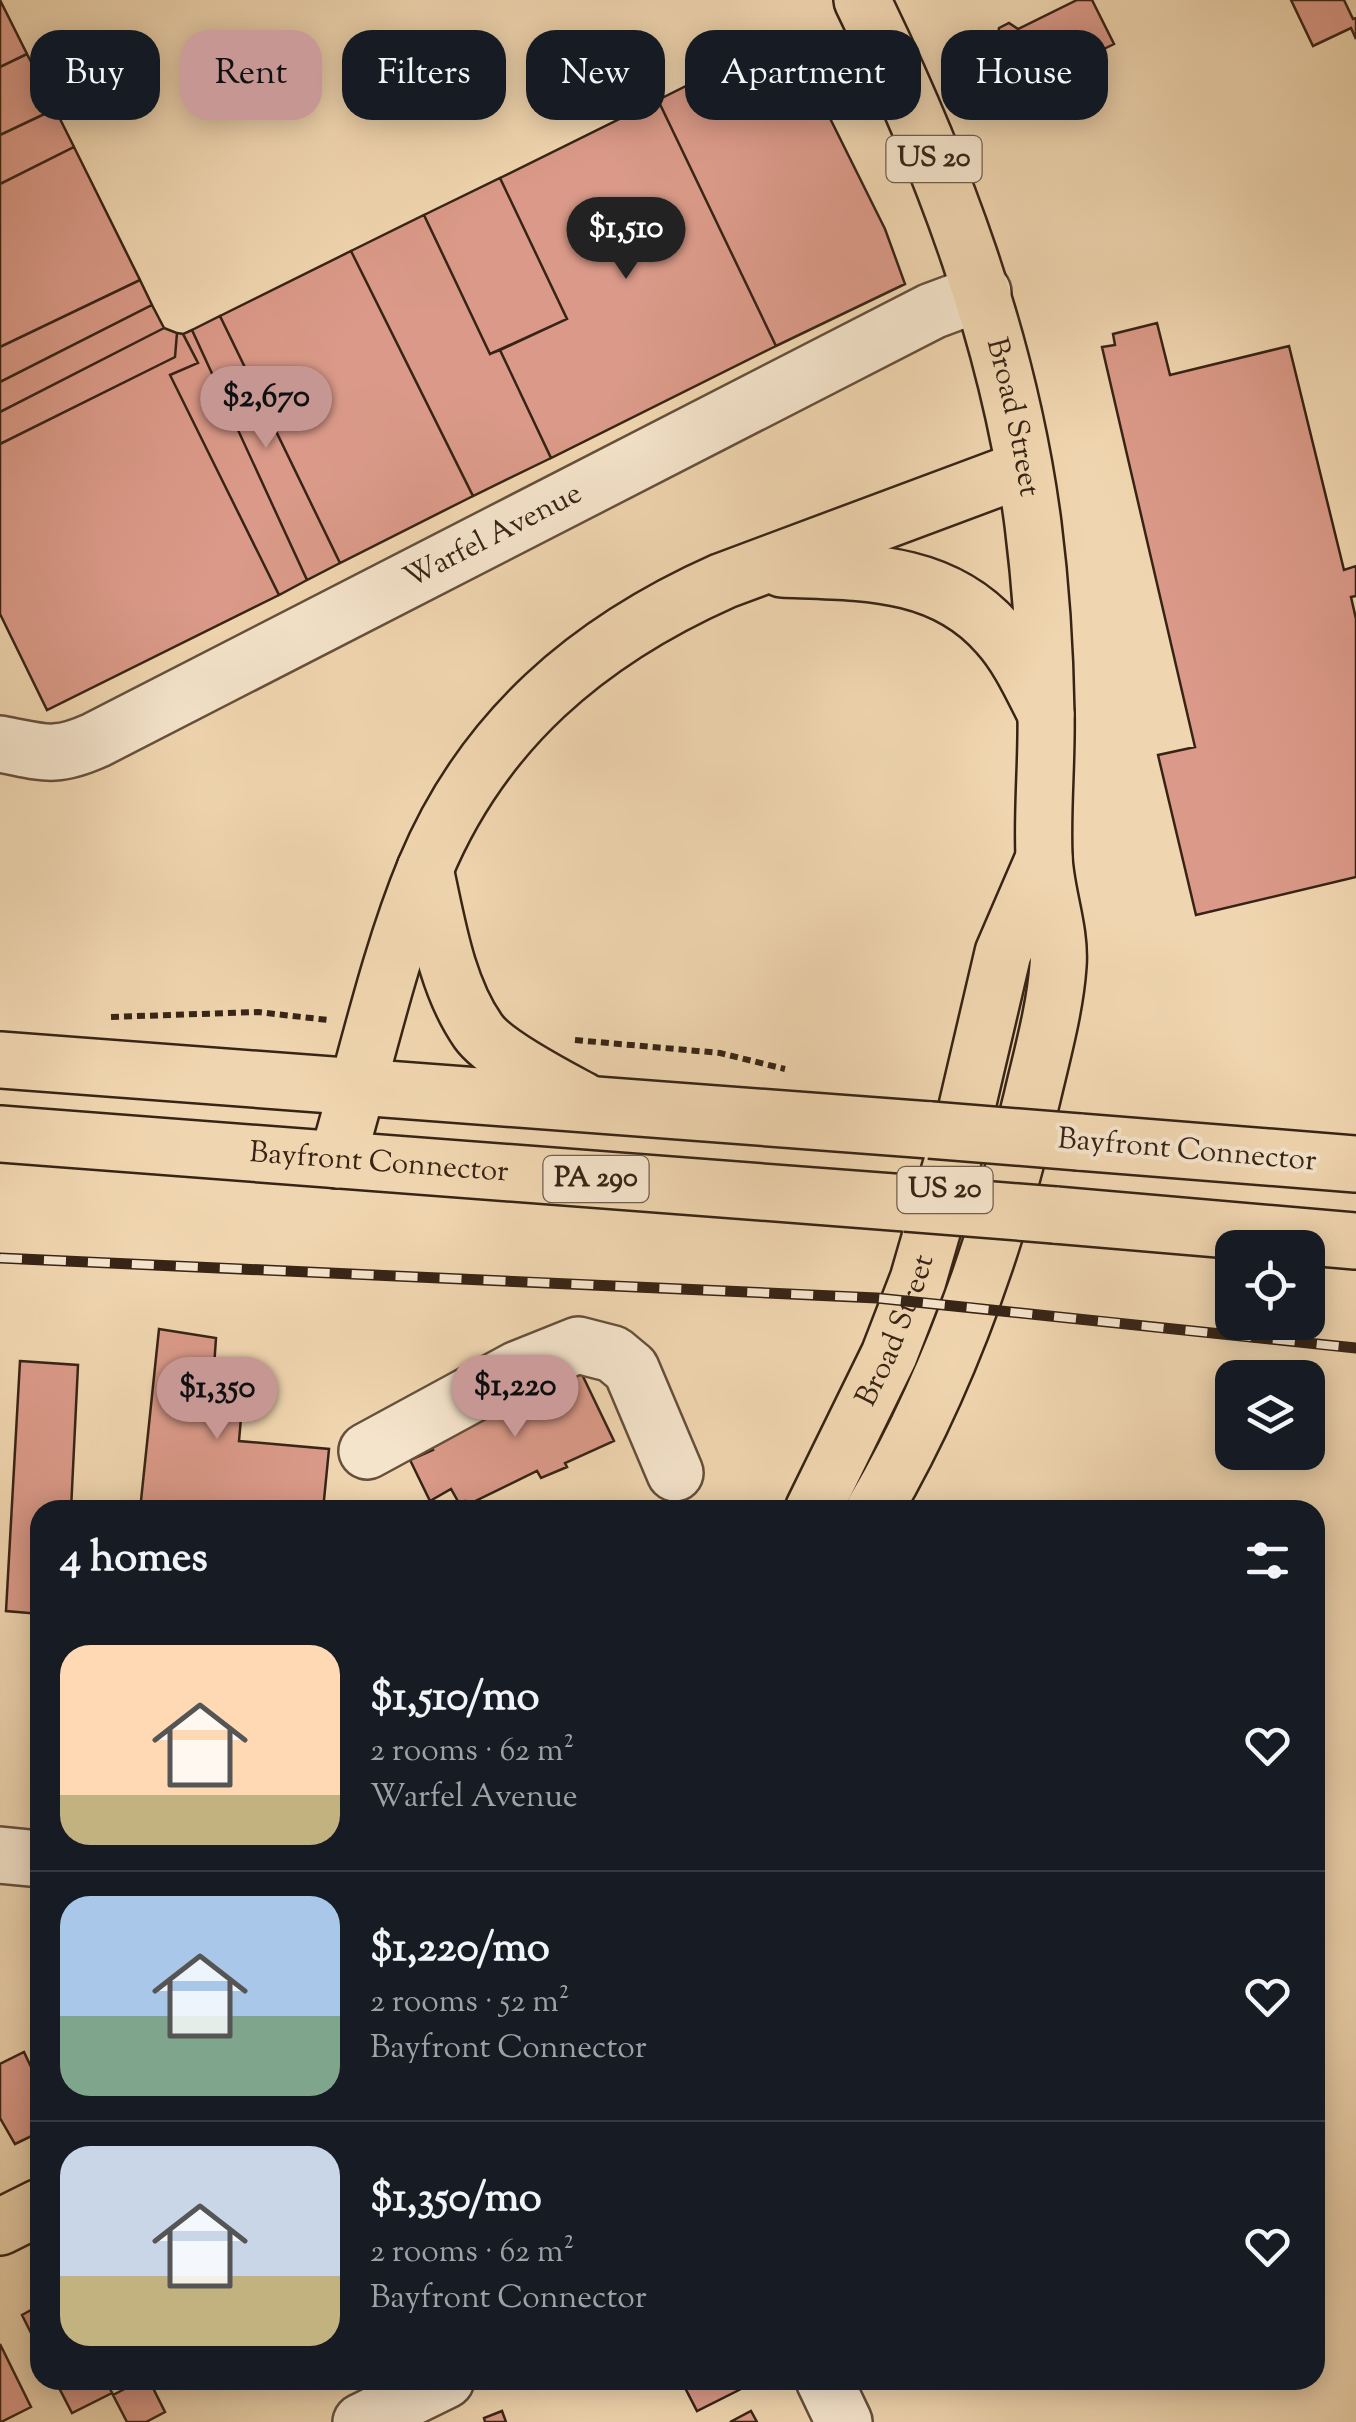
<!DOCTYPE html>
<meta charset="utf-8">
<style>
body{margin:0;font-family:"Sorts Mill Goudy",serif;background:#20242c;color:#f1f3f6;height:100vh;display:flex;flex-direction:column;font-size:38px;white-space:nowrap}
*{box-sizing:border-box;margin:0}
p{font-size:32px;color:#9ea1a6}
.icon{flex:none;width:55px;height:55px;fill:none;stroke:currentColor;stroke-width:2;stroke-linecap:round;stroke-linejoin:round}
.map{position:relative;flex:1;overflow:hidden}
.side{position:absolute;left:30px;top:1500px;width:1295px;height:890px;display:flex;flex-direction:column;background:#171b24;border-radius:30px;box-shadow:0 5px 25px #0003}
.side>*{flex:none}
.hud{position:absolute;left:30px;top:30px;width:1298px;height:90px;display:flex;gap:20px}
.buttons{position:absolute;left:1215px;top:1230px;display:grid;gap:20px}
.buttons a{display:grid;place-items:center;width:110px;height:110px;border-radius:20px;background:#171b24;box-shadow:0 5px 25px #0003;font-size:50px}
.price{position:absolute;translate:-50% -85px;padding:0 22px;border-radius:35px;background:#c59692;color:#111;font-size:32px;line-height:65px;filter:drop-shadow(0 2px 5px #0008)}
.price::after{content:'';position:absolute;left:50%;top:60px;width:30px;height:22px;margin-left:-15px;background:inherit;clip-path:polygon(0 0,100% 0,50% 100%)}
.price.current{background:#222;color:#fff}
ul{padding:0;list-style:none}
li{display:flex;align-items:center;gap:30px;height:250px;padding:0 30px}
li+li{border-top:2px solid #363941}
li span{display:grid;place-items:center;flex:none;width:280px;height:200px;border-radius:30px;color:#555}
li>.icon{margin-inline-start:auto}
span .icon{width:120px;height:120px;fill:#fffc;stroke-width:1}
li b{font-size:42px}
h2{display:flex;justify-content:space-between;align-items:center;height:120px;padding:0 30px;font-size:42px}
.pill{padding:0 35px;border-radius:30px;background:#171b24;box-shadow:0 5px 25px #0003;font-size:35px;line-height:90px}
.pill.current{background:#c59692;color:#111}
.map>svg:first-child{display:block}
.building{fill:#db9a89;stroke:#372416;stroke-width:2.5}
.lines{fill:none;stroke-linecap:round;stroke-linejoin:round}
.minor-casing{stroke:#65503c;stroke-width:60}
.major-casing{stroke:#372416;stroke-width:60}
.highway-casing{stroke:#372416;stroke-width:60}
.path{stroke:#372416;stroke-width:6;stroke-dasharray:8 5;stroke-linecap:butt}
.minor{stroke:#f5e4cc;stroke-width:55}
.major{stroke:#f0d6b0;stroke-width:55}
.highway{stroke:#f0d6b0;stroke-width:55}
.rail-casing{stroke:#372416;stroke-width:11}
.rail{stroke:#f5e4cc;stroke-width:8;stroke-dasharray:22;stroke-linecap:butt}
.highway-bridge-casing{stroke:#372416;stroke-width:60;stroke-linecap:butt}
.highway-bridge{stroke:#f0d6b0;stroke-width:55}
.labels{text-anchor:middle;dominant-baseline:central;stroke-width:8;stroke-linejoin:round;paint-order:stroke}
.shield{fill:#f5e4cc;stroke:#705e4d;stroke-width:2.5}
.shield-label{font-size:28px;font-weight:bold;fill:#372416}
.street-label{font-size:30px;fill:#372416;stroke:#f5e4cc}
</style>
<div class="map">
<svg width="1356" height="2422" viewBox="0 0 1356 2422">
<rect width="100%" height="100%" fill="#f0d6b0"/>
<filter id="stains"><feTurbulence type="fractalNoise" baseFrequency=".002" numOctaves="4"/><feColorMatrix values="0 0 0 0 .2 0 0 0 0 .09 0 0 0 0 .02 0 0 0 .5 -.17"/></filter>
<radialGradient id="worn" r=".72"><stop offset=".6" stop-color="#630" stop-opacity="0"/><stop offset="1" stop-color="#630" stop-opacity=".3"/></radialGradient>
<path class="building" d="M 0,0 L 27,54 L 0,67 Z
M 1077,0 L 1092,0 L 1114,44 L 1026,87 L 1008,48 L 997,42 L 999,28 L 1009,23 L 1018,29 Z
M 1291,0 L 1344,0 L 1353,19 L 1356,18 L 1356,39 L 1351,28 L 1313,46 Z
M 792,33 L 809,68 L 806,70 L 885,229 L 905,284 L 776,346 L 658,100 Z
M 27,54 L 55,109 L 0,135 L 0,67 Z
M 658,100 L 776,346 L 551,458 L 500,350 L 567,319 L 500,178 Z
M 55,109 L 74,147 L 0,184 L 0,135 Z
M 74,147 L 140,280 L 0,347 L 0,184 Z
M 500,178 L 567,319 L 490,354 L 424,215 Z
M 424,215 L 490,354 L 500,350 L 551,458 L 473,496 L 351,251 Z
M 351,251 L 473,496 L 340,563 L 220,316 Z
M 140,280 L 152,305 L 0,382 L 0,347 Z
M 152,305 L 164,328 L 0,412 L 0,382 Z
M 220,316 L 340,563 L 307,580 L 192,330 Z
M 1157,323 L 1170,375 L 1289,346 L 1344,570 L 1356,566 L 1356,596 L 1351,597 L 1356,619 L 1356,877 L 1196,915 L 1158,755 L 1195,747 L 1102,347 L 1115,345 L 1113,334 Z
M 164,328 L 177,333 L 175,357 L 0,444 L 0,412 Z
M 192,330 L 307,580 L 279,595 L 170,375 L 198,363 L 183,334 Z
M 177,333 L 183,334 L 198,363 L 170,375 L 279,595 L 47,710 L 0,614 L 0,444 L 175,357 Z
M 159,1329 L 216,1338 L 214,1367 L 245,1372 L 239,1441 L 329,1449 L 323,1510 L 140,1510 Z
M 20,1361 L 78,1365 L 71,1510 L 40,1510 L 40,1614 L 6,1611 Z
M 577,1364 L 614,1441 L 565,1463 L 567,1467 L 541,1478 L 537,1471 L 467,1505 L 465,1501 L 459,1503 L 451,1489 L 430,1501 L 410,1460 L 433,1450 L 427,1438 Z
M 24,2052 L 40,2086 L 40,2132 L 15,2144 L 0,2118 L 0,2064 Z
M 40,2305 L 40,2351 L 22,2315 Z
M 0,2344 L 31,2407 L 1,2422 L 0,2422 Z
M 55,2380 L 106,2380 L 112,2393 L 72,2413 Z
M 142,2380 L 149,2380 L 165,2412 L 146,2422 L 127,2422 L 113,2395 Z
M 359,2380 L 392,2380 L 370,2405 Z
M 681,2380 L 737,2380 L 741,2389 L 697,2411 Z
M 502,2411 L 506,2422 L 485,2422 L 484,2418 Z
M 751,2411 L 757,2422 L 730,2422 Z"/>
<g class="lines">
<g class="minor-casing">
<g id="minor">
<path id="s1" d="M 0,744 C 43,752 54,759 96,740 L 932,311 L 983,292"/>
<path d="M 367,1451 L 518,1369 L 578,1345 L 613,1354 L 631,1369 L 675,1473"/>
<path d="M 0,1855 L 40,1859"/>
<path d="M 824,2380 L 844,2422"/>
<path d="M 361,2422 L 446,2380"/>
</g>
</g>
<g class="major-casing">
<g id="major">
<path id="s2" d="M 862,0 C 943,166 1009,340 1033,524 C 1041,587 1045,651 1046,714 C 1047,761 1042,809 1044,856 C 1045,892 1061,930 1058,966 C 1055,1009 1042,1055 1032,1098 C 998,1242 949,1382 874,1510"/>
<path id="s3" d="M 813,1510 L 889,1355 L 918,1280 L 962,1128 L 1003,953 L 1044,858"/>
<path d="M 0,2227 L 40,2207"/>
</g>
</g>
<g class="highway-casing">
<g id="highway">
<path d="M 782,569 C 861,572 942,569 998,634 C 1019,657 1032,687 1046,714"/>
<path d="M 425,869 C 437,923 446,985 478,1031 C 494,1054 556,1086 582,1100"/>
<path d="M 0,1060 L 930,1130"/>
<path id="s4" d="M 0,1134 L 906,1203"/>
<path d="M 1079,1142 L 1356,1164"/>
<path d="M 337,1160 C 365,1066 388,958 425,869 C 483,730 588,641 723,581 L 1023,469"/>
<path d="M 1055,1215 L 1356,1241"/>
</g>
</g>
<path class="path" d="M 111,1017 L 258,1012 L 328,1020
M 575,1040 L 720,1053 L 785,1069"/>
<use href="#minor" class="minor"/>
<use href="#major" class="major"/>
<use href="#highway" class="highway"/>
<g class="rail-casing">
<path id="rail" d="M 0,1258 L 877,1298 L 1356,1348"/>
</g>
<use href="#rail" class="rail"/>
<g class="highway-bridge-casing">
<path id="highway-bridge" d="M 930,1130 L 1079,1142
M 906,1203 L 1055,1215"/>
</g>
<use href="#highway-bridge" class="highway-bridge"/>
</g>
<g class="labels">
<g class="shield">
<rect x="886.5" y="136" width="95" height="46" rx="8"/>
<rect x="543.5" y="1156" width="105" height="46" rx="8"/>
<rect x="897.5" y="1167" width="95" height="46" rx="8"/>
</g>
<g class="shield-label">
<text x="934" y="159">US 20</text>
<text x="596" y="1179">PA 290</text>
<text x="945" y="1190">US 20</text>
</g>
<g class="street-label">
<text stroke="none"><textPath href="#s2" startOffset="445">Broad Street</textPath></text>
<text stroke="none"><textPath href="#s1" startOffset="545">Warfel Avenue</textPath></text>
<text transform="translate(1187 1151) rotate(5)">Bayfront Connector</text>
<text stroke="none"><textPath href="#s4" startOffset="380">Bayfront Connector</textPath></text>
<text stroke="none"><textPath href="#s3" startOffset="198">Broad Street</textPath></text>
</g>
</g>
<rect width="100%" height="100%" filter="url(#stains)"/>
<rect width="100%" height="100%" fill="url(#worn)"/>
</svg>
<div class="buttons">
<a><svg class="icon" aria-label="locate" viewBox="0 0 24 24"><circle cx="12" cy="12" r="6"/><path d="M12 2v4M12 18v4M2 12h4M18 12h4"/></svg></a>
<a><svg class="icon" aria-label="layers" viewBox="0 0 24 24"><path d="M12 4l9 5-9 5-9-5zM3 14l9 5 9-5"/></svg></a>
</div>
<b class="price current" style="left:626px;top:282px">$1,510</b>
<b class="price" style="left:266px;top:451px">$2,670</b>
<b class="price" style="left:515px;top:1440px">$1,220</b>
<b class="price" style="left:217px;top:1442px">$1,350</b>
<div class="hud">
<a class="pill">Buy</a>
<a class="pill current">Rent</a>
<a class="pill">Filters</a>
<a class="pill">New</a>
<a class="pill">Apartment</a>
<a class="pill">House</a>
</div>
<section class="side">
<h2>4 homes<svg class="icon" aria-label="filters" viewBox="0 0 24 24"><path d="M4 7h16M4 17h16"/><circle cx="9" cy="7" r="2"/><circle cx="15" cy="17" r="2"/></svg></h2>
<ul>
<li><span style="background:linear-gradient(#ffd9b3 75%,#c2b280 0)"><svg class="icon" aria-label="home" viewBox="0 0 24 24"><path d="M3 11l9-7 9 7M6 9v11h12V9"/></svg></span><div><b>$1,510/mo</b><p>2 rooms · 62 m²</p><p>Warfel Avenue</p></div><svg class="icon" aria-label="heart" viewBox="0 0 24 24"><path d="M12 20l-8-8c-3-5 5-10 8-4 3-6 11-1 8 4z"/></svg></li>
<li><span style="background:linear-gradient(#a9c7e8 60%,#7fa58c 0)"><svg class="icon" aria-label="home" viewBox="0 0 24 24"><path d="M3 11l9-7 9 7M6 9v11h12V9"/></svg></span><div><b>$1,220/mo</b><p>2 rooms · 52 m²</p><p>Bayfront Connector</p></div><svg class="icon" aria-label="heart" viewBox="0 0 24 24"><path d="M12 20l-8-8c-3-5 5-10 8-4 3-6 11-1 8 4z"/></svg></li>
<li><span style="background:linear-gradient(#c9d6e8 65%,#c2b280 0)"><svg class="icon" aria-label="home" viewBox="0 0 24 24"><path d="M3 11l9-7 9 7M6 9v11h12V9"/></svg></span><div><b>$1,350/mo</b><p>2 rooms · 62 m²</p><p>Bayfront Connector</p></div><svg class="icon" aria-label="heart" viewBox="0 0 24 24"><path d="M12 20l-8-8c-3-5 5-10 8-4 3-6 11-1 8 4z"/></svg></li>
</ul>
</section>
</div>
